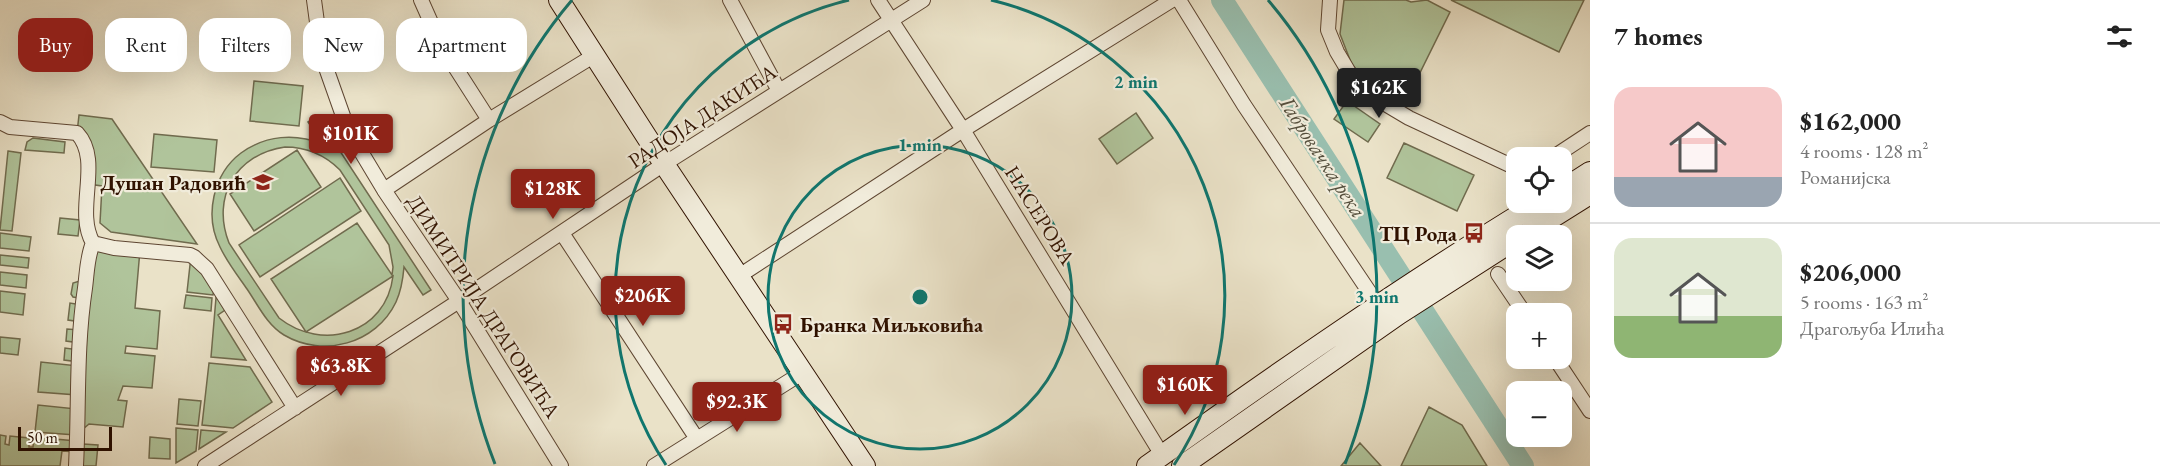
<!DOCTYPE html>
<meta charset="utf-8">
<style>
body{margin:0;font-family:"EB Garamond",serif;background:#f6f6f6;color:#222;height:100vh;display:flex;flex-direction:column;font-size:22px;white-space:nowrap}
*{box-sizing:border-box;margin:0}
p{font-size:20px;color:#767676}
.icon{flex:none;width:33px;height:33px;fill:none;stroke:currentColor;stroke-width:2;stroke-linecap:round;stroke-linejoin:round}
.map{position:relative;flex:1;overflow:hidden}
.drawer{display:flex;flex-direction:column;background:#fff;width:570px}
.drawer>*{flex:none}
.banner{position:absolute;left:18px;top:18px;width:570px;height:54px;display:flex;gap:12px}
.fabs{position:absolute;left:1506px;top:147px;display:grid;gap:12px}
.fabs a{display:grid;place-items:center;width:66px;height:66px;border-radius:12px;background:#fff;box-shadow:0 6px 24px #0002;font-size:30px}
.scale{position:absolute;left:18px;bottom:15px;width:94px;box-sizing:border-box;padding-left:6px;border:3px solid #301200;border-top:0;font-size:16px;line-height:21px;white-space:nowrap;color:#301200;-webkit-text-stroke:4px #f1ecdb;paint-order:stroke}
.price{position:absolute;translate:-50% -51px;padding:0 14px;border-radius:6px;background:#8f2418;color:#fff;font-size:20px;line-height:39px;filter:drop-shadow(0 2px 3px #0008)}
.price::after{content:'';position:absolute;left:50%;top:36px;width:18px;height:14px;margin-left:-9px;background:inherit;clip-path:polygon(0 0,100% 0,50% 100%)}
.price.selected{background:#222;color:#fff}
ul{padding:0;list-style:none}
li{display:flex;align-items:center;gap:18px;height:150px;padding:0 24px}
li+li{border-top:2px solid #e0e0e0}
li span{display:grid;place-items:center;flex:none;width:168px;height:120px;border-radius:18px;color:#555}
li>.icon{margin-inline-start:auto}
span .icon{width:72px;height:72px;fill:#fffc;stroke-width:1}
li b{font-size:26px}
h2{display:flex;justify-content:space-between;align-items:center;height:72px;padding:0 24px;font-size:26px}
.chip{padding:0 21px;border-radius:18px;background:#fff;box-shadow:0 6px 24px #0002;font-size:21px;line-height:54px}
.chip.selected{background:#8f2418;color:#fff}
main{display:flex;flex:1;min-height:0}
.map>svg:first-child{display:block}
.green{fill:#b0c49b;stroke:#706b4e;stroke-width:1.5;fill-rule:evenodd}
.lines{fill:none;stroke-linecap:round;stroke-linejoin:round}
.river{stroke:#99bfaf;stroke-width:22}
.street-casing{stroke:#5e4632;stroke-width:16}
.secondary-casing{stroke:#301200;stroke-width:22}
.street{stroke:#f1ecdb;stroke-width:14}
.secondary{stroke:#f1ecdb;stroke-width:20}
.ring{fill:none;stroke:#0f766e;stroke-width:3}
.labels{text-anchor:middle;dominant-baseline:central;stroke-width:4.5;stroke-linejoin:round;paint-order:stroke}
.street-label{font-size:21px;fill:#301200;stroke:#f1ecdb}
.poi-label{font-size:21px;font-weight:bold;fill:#301200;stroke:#f1ecdb;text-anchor:end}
.water-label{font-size:22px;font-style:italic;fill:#554f3d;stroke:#f1ecdb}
.centre{fill:#0f766e;stroke:#f1ecdb;stroke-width:3}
.ring-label{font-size:18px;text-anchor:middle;font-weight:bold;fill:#0f766e;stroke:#f1ecdb;stroke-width:4.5;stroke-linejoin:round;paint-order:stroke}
</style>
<main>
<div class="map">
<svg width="1590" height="466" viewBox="0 0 1590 466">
<rect width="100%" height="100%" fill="#eae2c8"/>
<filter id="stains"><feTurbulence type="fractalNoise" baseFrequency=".00333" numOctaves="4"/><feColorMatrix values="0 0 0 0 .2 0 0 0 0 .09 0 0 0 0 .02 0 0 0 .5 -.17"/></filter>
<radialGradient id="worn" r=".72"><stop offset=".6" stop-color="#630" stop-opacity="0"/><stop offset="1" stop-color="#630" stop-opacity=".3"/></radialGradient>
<path class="green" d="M 1344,0 L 1406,0 L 1411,2 L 1427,0 L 1450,12 L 1403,107 L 1384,98 L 1352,65 L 1340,34 Z
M 1451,0 L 1584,0 L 1559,52 Z
M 254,81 L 303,86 L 299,126 L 250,121 Z
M 1347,101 L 1380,124 L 1368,142 L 1334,119 Z
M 1136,113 L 1153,138 L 1117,164 L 1099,139 Z
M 79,115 L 112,119 L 197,244 L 111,232 L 100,223 L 102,186 L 88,184 L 77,133 Z
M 317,116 L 431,290 L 423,295 L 404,267 C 403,279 401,291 396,302 C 376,344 323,358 284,335 C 267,325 258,305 247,289 C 238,276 227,262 220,247 C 204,216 213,174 241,153 C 266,135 295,133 323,144 L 308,122 ZM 285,147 C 307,147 324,154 340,170 L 389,245 L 393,267 L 392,275 L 357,223 L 271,279 L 306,332 L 393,276 C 386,334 322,352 279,318 L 229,243 C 211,197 236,154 285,147 Z
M 154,134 L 217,140 L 214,172 L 151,167 Z
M 33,138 L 65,142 L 64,153 L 25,150 L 27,142 Z
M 1404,143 L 1474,175 L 1457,211 L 1387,178 Z
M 297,150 L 321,187 L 254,231 L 230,194 Z
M 8,151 L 21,153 L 12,231 L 0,230 Z
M 340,178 L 361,211 L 260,277 L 239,245 Z
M 60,218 L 80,220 L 78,236 L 58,234 Z
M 0,233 L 31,237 L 29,251 L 0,248 Z
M 93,243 L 140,250 L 135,308 L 160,311 L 157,349 L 126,346 L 125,353 L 155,356 L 152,388 L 123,386 L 118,400 L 127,401 L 123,427 L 89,424 L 76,435 L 35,432 L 38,405 L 76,409 L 77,395 L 38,392 L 41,362 L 78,366 L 79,362 L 64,360 L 65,348 L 79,350 L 80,343 L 66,341 L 67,329 L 80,330 L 81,322 L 68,320 L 70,303 L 82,305 L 79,298 L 73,297 L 71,294 L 73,283 L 80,281 Z
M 0,255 L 29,258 L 28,268 L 0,265 Z
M 191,256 L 215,282 L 213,295 L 187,292 Z
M 0,272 L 27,275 L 26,288 L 0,285 Z
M 217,286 L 231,306 L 218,315 L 246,360 L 211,357 Z
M 0,291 L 25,294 L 23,315 L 0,312 Z
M 186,295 L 212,298 L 211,311 L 184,308 Z
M 0,337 L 20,339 L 18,355 L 0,353 Z
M 209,363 L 250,367 L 272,402 L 233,428 L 202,425 Z
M 179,399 L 201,401 L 198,426 L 177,424 Z
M 1429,407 L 1462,425 L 1487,466 L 1401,466 Z
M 176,428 L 198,430 L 196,451 L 176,463 Z
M 201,430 L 226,432 L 199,449 Z
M 0,435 L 6,436 L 5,444 L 9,445 L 10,436 L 29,438 L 29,447 L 33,447 L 34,437 L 76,441 L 77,452 L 62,451 L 60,466 L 0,466 Z
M 150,437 L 170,439 L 170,459 L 149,458 Z
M 1360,443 L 1381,466 L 1341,466 Z
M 83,444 L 98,445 L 96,466 L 80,466 Z"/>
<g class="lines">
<path class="river" d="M 1222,0 L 1523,466"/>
<g class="street-casing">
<path id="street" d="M 314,0 L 319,37 L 325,65 L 348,130 L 384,190 L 459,301 L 561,466
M 421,0 L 441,45 L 489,120
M 730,0 L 779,91
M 878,0 L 963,130 L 1162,455
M 1179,0 L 1244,105 L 1378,305
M 1330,0 L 1328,30 L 1337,52 L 1353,79 L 1372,96 L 1409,118 L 1516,168
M 0,122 L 10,127 L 77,133 C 103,161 74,210 93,243 C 87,257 87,273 85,288 C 76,347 79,407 76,466
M 1552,158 L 1590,133
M 384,190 L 489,120 L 595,55
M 562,233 L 697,439
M 93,243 L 114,248 L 190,255 L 194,257 L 207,269 L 295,408
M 1498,274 L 1525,314
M 739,276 L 963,130 L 1172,0
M 1555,358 L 1590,411
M 205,466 L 459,301 L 664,164 L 923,0
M 654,466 L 802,373"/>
</g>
<g class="secondary-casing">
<path id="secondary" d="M 559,0 L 664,164 L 865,466
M 1562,190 L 1590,172
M 1523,236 L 1590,194
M 1147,466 C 1276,374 1405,284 1540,202
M 1182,466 L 1399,314 L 1516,239"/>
</g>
<use href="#street" class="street"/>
<use href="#secondary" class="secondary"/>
</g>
<g class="ring">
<circle cx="920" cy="297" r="152"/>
<path d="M666 465A305 305 0 0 1 849 0M991 0A305 305 0 0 1 1174 465"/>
<path d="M495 464A457 457 0 0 1 572 0M1268 0A457 457 0 0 1 1345 464"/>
</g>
<defs>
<g id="school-bare" transform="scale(1.62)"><path d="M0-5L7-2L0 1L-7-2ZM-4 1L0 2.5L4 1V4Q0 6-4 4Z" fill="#8f2418" stroke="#f1ecdb" stroke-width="2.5" paint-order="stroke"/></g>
<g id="bus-bare" transform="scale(1.62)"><path d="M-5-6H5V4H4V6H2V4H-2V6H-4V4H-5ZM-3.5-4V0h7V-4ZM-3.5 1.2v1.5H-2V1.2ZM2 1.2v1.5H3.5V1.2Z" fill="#8f2418" stroke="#f1ecdb" stroke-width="2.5" paint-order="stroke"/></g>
</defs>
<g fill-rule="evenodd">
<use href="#school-bare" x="263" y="182"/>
<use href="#bus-bare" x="1474" y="233"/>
<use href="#bus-bare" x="783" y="324"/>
</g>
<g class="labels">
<g class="street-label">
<text transform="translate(702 116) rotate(-33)">РАДОЈА ДАКИЋА</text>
<text transform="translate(1040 215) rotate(58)">НАСЕРОВА</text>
<text transform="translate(484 306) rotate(57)">ДИМИТРИЈА ДРАГОВИЋА</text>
</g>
<g class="poi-label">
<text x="246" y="182">Душан Радовић</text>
<text x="1457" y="233">ТЦ Рода</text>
<text x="800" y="324" text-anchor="start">Бранка Миљковића</text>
</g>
<g class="water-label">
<text transform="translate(1323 157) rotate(57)">Габровачка река</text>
</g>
</g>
<circle cx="920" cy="297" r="9" class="centre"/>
<g class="ring-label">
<text x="1136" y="88">2 min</text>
<text x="920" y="151">1 min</text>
<text x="1377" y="303">3 min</text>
</g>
<rect width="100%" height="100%" filter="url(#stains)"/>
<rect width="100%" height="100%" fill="url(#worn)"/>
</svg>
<div class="fabs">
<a><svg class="icon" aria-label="locate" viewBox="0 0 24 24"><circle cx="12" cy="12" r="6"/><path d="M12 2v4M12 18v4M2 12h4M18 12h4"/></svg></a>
<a><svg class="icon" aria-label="layers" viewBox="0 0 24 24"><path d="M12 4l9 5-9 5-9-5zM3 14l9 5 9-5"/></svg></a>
<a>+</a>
<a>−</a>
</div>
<div class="scale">50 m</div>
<b class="price selected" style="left:1379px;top:119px">$162K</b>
<b class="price" style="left:351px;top:165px">$101K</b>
<b class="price" style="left:553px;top:220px">$128K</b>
<b class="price" style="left:643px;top:327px">$206K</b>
<b class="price" style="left:341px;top:397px">$63.8K</b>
<b class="price" style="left:1185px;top:416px">$160K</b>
<b class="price" style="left:737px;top:433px">$92.3K</b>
<div class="banner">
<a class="chip selected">Buy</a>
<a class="chip">Rent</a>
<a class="chip">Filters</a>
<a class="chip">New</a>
<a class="chip">Apartment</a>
</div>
</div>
<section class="drawer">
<h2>7 homes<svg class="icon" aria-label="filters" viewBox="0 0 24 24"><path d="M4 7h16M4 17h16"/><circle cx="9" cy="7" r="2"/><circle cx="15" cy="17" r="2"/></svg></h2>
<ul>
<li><span style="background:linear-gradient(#f6c9c9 75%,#9aa5b1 0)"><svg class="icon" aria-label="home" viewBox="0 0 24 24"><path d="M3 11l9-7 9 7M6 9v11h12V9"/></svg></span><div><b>$162,000</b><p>4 rooms · 128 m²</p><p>Романијска</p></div></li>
<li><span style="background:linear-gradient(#dfe7d0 65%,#8fb573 0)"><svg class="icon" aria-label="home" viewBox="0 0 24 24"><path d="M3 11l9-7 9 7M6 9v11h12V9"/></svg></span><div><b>$206,000</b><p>5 rooms · 163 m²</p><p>Драгољуба Илића</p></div></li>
</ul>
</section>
</main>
